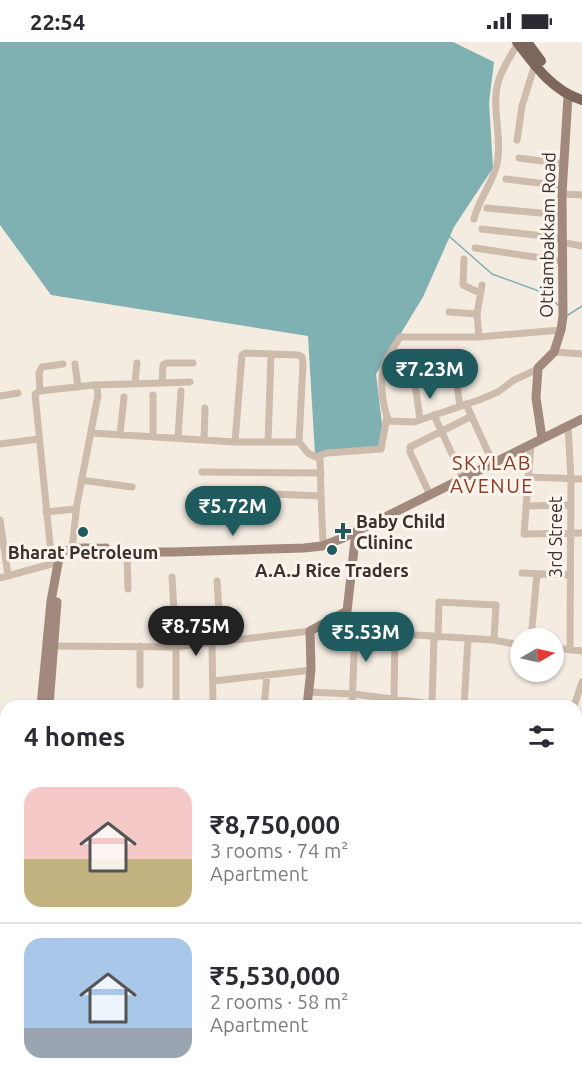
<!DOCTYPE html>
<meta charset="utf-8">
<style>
body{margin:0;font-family:Ubuntu,sans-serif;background:#f2f2f3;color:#2b2b33;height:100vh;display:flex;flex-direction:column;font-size:22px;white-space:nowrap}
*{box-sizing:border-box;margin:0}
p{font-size:20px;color:#7c7c81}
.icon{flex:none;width:33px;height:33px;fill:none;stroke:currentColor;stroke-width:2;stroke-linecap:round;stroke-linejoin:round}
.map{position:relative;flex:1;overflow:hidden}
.panel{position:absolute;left:0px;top:658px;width:582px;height:386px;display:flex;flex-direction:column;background:#fff;border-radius:18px 18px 0 0;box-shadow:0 2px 4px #0004}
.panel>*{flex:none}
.needle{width:39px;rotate:81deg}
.tools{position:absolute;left:510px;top:586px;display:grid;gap:12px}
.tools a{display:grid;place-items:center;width:54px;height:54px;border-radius:50%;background:#fff;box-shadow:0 2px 4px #0004;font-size:30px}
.price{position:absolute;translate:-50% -51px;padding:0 14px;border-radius:21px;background:#1f5a5e;color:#fff;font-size:20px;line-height:39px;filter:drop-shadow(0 2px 3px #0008)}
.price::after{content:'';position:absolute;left:50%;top:36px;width:18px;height:14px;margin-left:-9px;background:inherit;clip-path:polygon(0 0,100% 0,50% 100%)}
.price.selected{background:#222;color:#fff}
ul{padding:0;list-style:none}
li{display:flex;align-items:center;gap:18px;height:150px;padding:0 24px}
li+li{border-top:2px solid #e1e1e2}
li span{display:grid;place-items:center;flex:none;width:168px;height:120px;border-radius:18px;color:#555}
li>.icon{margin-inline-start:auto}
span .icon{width:72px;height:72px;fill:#fffc;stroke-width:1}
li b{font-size:26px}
h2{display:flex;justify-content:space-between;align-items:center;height:72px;padding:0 24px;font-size:26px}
.status{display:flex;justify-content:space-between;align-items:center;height:42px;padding:0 30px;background:#fff;direction:ltr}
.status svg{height:16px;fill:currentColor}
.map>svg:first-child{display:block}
.water{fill:#7fb0b2}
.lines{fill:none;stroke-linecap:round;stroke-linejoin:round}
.stream{stroke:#7fb0b2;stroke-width:1.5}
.street{stroke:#cdbbac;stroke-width:7}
.secondary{stroke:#a18a7d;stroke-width:9}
.primary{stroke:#7d675c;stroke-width:10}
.poi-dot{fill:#1f5a5e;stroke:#fbf5ee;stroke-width:2}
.labels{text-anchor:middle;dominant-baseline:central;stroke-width:6;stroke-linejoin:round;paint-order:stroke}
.street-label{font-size:18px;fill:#3b302b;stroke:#fbf5ee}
.poi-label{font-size:18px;font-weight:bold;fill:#3b302b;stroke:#fbf5ee}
.neighbourhood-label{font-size:20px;letter-spacing:1.5px;fill:#8c3b22;stroke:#fbf5ee}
</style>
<div class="status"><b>22:54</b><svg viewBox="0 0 49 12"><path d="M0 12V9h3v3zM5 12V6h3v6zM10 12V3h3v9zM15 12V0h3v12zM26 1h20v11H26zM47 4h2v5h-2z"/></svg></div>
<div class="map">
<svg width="582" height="1043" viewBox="0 0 582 1043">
<rect width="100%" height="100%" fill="#f4ebe1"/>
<path class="water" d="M 0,0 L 453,0 L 494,20 L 489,60 L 493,126 L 454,185 L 423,255 L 376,332 L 385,407 L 315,412 L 308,294 L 51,253 L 0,183 Z"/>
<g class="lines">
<path class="stream" d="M 450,195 L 492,232 L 547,252 L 558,263
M 568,273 L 582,264"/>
<path class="street" d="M 517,98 L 522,64 L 535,22
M 519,116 L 564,122
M 506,137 L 563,144
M 562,152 L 582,153
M 487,166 L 562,173
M 474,177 C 479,156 492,143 497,122 C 502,99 494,75 496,52 C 497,34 509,17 518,1
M 482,187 L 562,196
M 561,200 L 582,204
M 475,206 L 561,219
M 464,217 L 463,243 L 480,251
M 449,270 L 477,272
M 479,295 L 477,272 L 482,243
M 554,310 L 582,312
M 75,322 L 78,345
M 538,327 L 514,338 L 498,350 L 479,358 L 414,380 L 389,379 C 382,364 379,336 385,321 C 388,312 396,303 400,295 L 479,295 L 561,288
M 456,336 L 460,364
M 190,340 L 162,341 L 163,323 L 167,321 L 193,321
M 135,341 L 137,321
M 415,341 L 420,378
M 40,349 L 39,331 L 42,325 L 63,322
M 153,353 L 153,395
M 0,354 L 18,351
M 466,362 L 493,421
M 434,373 L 463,436
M 568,383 L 571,437 L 570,606
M 91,391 L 235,400 L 299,400 L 303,321 L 302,315 L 298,313 L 245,311 L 242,313 L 235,400
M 120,393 L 124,355
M 178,396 L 181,349
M 204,398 L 205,366
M 268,400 L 271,312
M 0,402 L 39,397
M 531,402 L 524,492 L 582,491
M 318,414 L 327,411 L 381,407 L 387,374
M 202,430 L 321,431
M 528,435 L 582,437
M 81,438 L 132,445
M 201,449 L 321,454 L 320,417 L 308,411 L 299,400
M 430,453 L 410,410 L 410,405 L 472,374
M 321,454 L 323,499
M 526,464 L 571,463
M 46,470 L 76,467
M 0,478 L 8,534
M 72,507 L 77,462 L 98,353 L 97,346 L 94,343
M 127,509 L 128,547
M 52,522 L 35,352 L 40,349 L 94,343 L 162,341
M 522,531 L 570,533
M 172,535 L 176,605 L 176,664
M 0,536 L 55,521
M 217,539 L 221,599
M 346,570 L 347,587 L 355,589 L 494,598 L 520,603
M 438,595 L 439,560 L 496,563 L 494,598
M 531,597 L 537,532
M 212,600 L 213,664
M 53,604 L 176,605 L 310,589
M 554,606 L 582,609
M 213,639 L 311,628
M 140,643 L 140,604
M 308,650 L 353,652 L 448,664
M 394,657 L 395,592
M 432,662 L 434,595
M 264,664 L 267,633
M 352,664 L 355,589
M 464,664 L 468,597
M 574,664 L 582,640
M 576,695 L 582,695
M 0,825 L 6,823
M 576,826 L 582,827
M 576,887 L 582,888
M 3,889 L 2,955 L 6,1001
M 580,944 L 582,926
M 13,1038 L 13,1043
M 55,1038 L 55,1043
M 387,1038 L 389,1043
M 422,1038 L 423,1043
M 456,1038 L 457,1043
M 507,1038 L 508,1043
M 84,1043 L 85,1038
M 108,1043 L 109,1038
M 206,1043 L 213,1038
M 263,1043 L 271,1038
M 305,1043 L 313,1038
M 354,1043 L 361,1038
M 519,1043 L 539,1039 L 547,1043"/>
<path class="secondary" d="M 542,396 L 536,356 L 538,326 L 554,310 L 561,288 L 563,274 L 562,152 L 568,54
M 101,507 L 115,510 L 173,510 L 304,506 L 322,504 L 343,496 L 582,377
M 41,664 L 51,559 L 59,516 C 67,501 91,508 106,506
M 49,664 L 57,560
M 307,664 L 311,628 L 310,589 L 347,569 L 356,490
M 0,1010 L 6,1001
M 0,1034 L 6,1034
M 291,1038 L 295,1043"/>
<path class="primary" d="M 517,0 C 535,24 553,49 582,58
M 527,0 L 541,19"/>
</g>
<g class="poi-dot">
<path d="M340 480h6v6h6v6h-6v6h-6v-6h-6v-6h6z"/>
<circle cx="83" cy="490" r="6"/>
<circle cx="332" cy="508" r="6"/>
</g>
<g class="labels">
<g class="street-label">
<text transform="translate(547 193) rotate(-89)">Ottiambakkam Road</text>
<text transform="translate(555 495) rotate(-90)">3rd Street</text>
</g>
<g class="poi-label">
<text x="356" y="479" text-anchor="start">Baby Child<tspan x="356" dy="21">Clininc</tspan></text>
<text x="83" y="510">Bharat Petroleum</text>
<text x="332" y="528">A.A.J Rice Traders</text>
</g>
<g class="neighbourhood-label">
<text x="492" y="420">SKYLAB<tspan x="492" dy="23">AVENUE</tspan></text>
</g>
</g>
</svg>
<div class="tools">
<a><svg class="needle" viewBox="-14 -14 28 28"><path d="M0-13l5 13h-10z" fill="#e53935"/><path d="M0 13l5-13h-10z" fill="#7c7c81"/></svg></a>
</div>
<b class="price" style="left:430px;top:358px">₹7.23M</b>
<b class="price" style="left:233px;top:495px">₹5.72M</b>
<b class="price selected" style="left:196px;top:615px">₹8.75M</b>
<b class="price" style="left:366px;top:621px">₹5.53M</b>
<section class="panel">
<h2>4 homes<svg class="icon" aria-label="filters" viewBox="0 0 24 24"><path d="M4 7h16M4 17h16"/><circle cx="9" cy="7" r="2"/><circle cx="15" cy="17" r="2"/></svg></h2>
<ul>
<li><span style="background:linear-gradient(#f6c9c9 60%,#c2b280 0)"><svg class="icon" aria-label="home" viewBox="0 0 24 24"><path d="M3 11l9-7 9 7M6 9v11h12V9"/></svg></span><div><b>₹8,750,000</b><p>3 rooms · 74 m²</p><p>Apartment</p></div></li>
<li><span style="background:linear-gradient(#a9c7e8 75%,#9aa5b1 0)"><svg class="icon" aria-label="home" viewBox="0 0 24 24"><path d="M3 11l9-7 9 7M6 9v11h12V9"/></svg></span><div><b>₹5,530,000</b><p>2 rooms · 58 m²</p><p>Apartment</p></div></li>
</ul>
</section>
</div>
